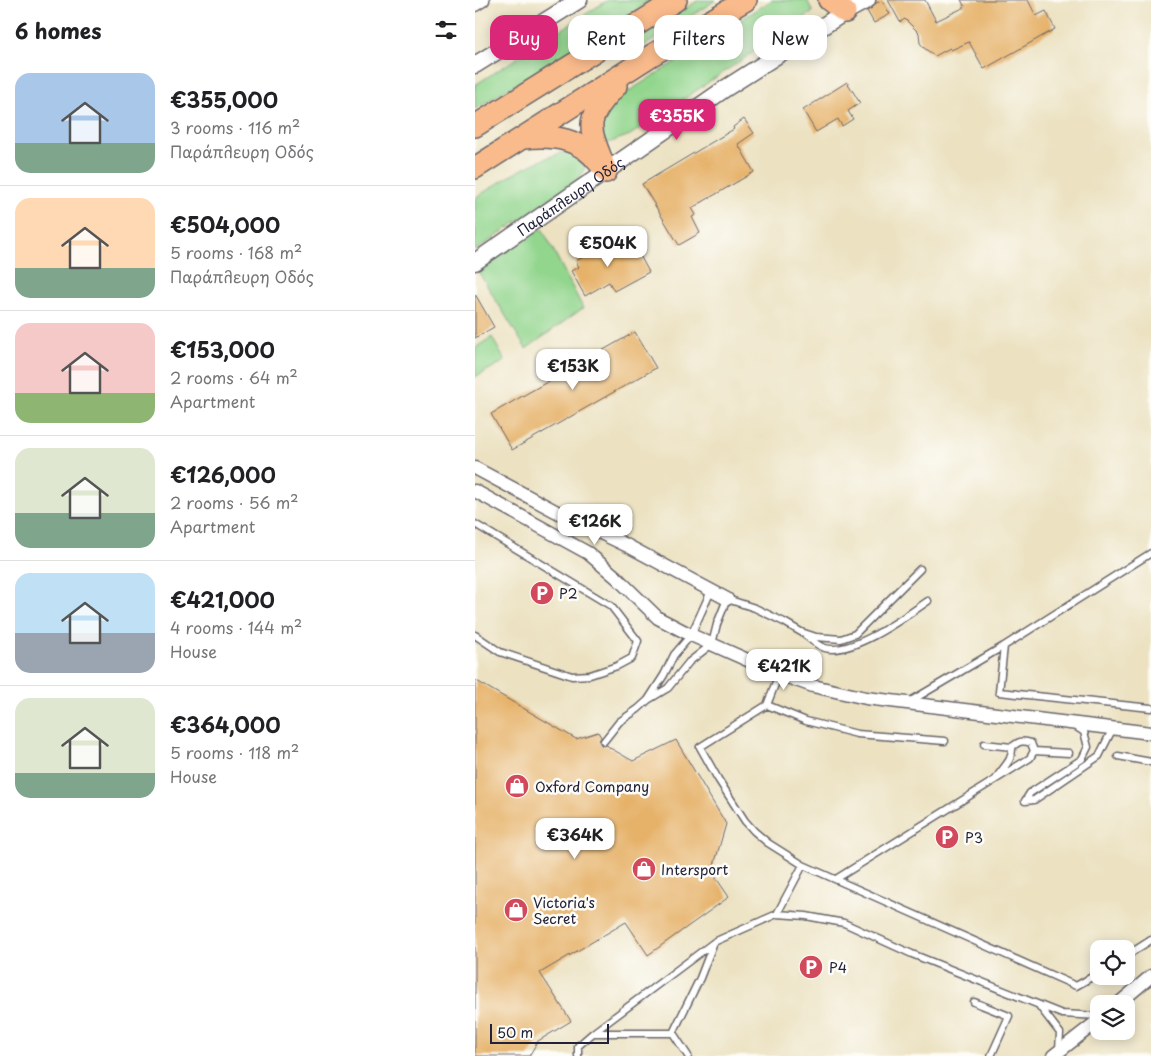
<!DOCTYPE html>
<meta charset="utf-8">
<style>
body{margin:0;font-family:"Playpen Sans",sans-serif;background:#f6f6f6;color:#202124;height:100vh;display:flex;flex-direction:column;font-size:19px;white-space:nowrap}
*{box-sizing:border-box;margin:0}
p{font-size:16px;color:#757577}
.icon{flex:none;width:28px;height:28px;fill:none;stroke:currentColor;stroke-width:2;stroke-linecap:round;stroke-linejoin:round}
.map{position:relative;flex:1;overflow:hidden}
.side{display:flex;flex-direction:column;background:#fff;width:475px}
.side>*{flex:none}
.top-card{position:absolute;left:15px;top:15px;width:475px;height:45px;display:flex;gap:10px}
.fabs{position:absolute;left:615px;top:940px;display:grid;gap:10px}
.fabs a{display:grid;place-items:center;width:45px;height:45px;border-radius:10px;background:#fff;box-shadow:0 2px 12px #0003;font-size:25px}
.scale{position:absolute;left:15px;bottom:12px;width:119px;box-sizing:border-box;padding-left:5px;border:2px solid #22223b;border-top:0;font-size:14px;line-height:18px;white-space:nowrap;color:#22223b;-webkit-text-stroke:4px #fdfcf7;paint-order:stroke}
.price{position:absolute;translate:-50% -42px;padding:0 11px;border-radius:10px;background:#fff;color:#222;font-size:16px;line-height:32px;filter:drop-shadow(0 1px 2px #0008)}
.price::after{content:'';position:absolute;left:50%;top:30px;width:15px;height:11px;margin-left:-8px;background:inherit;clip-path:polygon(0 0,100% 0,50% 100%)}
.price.current{background:#db2777;color:#fff}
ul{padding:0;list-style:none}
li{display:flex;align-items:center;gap:15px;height:125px;padding:0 15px}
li+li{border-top:1px solid #e0e0e0}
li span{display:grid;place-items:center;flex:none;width:140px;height:100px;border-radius:15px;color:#555}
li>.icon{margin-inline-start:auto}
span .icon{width:60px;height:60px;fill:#fffc;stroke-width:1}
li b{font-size:21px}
h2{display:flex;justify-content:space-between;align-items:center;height:60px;padding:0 15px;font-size:21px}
.tag{padding:0 18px;border-radius:15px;background:#fff;box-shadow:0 2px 12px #0003;font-size:18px;line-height:45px}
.tag.current{background:#db2777;color:#fff}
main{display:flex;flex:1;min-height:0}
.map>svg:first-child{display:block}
.green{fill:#92d58d;stroke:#5a7c64}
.building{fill:#e6b26a}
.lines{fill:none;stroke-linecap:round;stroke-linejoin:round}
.service-casing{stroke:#69656a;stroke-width:9}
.minor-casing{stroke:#69656a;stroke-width:15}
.tertiary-casing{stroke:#69656a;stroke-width:19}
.trunk-casing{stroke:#69656a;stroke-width:24}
.service{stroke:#fff;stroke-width:6}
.minor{stroke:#fff;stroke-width:12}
.tertiary{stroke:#fff;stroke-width:16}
.trunk{stroke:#fabb8c;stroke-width:21}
.labels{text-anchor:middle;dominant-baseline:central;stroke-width:5;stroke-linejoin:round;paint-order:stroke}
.street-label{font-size:14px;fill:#22223b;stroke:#fdfcf7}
.poi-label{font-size:14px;fill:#22223b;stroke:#fdfcf7;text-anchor:start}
</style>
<main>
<section class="side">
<h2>6 homes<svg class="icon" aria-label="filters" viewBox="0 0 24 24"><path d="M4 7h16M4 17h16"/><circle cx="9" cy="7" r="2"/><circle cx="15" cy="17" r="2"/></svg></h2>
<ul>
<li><span style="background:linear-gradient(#a9c7e8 70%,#7fa58c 0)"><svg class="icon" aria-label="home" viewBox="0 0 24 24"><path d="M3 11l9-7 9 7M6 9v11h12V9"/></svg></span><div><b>€355,000</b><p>3 rooms · 116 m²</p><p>Παράπλευρη Οδός</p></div></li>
<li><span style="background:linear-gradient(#ffd9b3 70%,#7fa58c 0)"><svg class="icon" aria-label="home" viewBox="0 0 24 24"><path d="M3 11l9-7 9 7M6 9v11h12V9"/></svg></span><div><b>€504,000</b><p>5 rooms · 168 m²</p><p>Παράπλευρη Οδός</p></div></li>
<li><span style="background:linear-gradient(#f6c9c9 70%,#8fb573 0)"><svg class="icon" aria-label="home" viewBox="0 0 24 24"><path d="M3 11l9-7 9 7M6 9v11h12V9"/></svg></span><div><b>€153,000</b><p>2 rooms · 64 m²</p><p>Apartment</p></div></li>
<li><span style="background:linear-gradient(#dfe7d0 65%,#7fa58c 0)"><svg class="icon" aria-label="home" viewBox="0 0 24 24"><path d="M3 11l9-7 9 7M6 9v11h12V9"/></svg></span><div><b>€126,000</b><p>2 rooms · 56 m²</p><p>Apartment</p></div></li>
<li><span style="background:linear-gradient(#bfe0f5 60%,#9aa5b1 0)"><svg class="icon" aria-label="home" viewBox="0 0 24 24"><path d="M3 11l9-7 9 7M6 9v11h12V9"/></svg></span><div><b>€421,000</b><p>4 rooms · 144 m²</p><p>House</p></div></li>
<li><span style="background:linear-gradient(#dfe7d0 75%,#7fa58c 0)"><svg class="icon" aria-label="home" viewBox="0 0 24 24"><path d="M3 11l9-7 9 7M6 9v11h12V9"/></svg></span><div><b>€364,000</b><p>5 rooms · 118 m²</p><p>House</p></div></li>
</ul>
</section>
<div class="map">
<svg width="676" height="1056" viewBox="0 0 676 1056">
<rect width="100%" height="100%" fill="#fdfcf7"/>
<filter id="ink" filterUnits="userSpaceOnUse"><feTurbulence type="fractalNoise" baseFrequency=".02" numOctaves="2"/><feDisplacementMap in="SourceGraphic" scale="10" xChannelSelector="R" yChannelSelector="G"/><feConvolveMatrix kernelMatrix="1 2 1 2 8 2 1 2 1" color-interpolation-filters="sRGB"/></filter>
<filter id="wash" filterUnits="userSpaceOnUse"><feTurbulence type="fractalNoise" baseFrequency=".0096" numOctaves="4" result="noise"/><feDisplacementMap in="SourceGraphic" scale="20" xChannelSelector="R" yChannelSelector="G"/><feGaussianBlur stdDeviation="1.12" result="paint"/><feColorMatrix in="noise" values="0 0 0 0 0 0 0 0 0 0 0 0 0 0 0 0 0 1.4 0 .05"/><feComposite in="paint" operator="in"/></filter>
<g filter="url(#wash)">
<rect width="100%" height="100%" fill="#ece2c2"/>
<path class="green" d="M 133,0 L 177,0 L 0,109 L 0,85 Z
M 224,0 L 241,0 L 169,46 L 164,38 Z
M 297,0 L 332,0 L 338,12 L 155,135 L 133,143 L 122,134 L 122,124 L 137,102 Z
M 98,150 L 109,156 L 110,168 L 104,178 L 0,251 L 0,198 C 31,178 61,158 98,150 Z
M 67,228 L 108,308 L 51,349 L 3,271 Z
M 17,337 L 30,361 L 0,377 L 0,348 Z"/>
<g id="blocks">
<path class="building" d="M 413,0 L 450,0 L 461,21 L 490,7 L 486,0 L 553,0 L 561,16 L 571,11 L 580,29 L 509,69 L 494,42 L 476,50 L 475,48 L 460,56 L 449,48 L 445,43 L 444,33 L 430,19 L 425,22 Z
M 407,1 L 415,14 L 399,23 L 392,11 L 397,8 L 401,3 Z
M 372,82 L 385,103 L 373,111 L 378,119 L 367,126 L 363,119 L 341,132 L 328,110 Z
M 269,119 L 279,133 L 263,144 L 279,172 L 217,208 L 221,215 L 217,217 L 225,233 L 204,245 L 167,184 L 259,129 L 258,127 Z
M 137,241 L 139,244 L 145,241 L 154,257 L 163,252 L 174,272 L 139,291 L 134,282 L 110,296 L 96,271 L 104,267 L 101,261 Z
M 0,294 L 19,327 L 0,338 Z
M 160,332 L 181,368 L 37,450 L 16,414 Z
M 0,680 L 101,739 L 123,732 L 126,737 L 124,741 L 126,745 L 129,746 L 132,745 L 135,748 L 158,761 L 201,740 L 251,824 L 237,872 L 254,897 L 173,955 L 151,922 L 65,973 L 96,1021 L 63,1041 L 54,1056 L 0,1056 Z"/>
</g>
</g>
<g filter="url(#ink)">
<use href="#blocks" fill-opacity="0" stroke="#69656a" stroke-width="1"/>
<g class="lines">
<g class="service-casing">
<path id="service" d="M 0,524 L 136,606 L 163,641 L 157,658 L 142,666 L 115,675 L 97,676 L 25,652 L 0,635
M 236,591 L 216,635 L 199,655 L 189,675 L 173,700 L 193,688 L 214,662 L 237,644 L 242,624 L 252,599 L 280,608 L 309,622 L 326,632 L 341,637 L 366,639 L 380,634 L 445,569
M 331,636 C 336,640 343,646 350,648 C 377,656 431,616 453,601
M 529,646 L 524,692 L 676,708
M 304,674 L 292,705 L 331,721 L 382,734 L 470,741
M 434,702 L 529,646 L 676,553
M 292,705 L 225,747 L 243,779 L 270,821 L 279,831 L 293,843 L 328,865 L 601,986 L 624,973
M 129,741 L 144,722 L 163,709 L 173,700
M 509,744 L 537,747
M 559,751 L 594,753
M 643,756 L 676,762
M 550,801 L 559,800 L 624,756 L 638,728
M 550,801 L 555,793 L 607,759 L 613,747 L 609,732 L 600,726
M 361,879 L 555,758 L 559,751 L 556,743 C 548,740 544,741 537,747 C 538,762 527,767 521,779
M 302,914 L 328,865
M 651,956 L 676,940
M 499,1002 L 534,1016 L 516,1056
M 565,1007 L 585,1033 L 584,1050
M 118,1033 L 238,943
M 198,1033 L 225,978 L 239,942 L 302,914 L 331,916 L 369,923 L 437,954 L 587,1014 L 624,1016
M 198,1033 L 213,1056
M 103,1056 L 103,1046 L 118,1033 L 198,1033"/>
</g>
<g class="minor-casing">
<path id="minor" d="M 0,5 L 8,0
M 0,468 L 84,513 L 153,546 L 252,599
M 0,491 L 113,553 L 141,577 L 183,618 L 216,635 L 304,674 L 338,686 L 391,698 L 676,733
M 643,1004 L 676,976
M 578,1056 L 624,1020"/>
</g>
<g class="tertiary-casing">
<g id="tertiary">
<path d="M 0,65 L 104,0"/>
<path id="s1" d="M 0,262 L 251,88 L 370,12 L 392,0"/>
</g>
</g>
<g class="trunk-casing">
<path id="trunk" d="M 354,0 L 370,12
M 0,126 L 201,0
M 49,138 C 79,135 106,138 125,164
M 0,168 L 177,55 L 271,0
M 131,172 C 116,128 105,124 141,86"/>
</g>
<use href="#service" class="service"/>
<use href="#minor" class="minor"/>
<use href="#tertiary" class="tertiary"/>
<use href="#trunk" class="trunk"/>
</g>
</g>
<defs>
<g id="parking-disc" transform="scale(1.25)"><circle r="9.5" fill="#d1495b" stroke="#fdfcf7"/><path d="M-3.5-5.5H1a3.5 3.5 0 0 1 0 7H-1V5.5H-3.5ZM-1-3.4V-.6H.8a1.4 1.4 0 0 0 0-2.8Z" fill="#fff"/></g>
<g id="shop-disc" transform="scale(1.25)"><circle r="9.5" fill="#d1495b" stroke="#fdfcf7"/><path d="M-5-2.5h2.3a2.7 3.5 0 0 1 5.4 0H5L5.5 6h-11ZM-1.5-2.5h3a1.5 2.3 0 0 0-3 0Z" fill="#fff"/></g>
</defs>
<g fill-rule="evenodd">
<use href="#parking-disc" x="67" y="593"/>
<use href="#shop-disc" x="42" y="786"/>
<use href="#parking-disc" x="472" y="837"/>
<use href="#shop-disc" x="169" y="869"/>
<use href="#shop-disc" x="41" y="910"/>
<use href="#parking-disc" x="336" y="967"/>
</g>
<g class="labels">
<g class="street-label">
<text stroke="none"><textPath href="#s1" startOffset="116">Παράπλευρη Οδός</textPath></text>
</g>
<g class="poi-label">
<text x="84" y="593">P2</text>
<text x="60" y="786">Oxford Company</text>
<text x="490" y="837">P3</text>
<text x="186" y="869">Intersport</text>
<text x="58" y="902">Victoria's<tspan x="58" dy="16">Secret</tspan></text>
<text x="354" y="967">P4</text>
</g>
</g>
</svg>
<div class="fabs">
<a><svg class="icon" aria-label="locate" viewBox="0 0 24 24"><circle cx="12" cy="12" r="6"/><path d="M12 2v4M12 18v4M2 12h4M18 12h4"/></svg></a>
<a><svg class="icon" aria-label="layers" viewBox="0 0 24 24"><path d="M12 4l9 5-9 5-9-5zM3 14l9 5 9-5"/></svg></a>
</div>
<div class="scale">50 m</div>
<b class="price current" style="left:202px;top:141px">€355K</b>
<b class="price" style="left:133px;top:268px">€504K</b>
<b class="price" style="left:98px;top:391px">€153K</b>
<b class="price" style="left:120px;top:546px">€126K</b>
<b class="price" style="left:309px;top:691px">€421K</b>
<b class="price" style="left:100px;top:860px">€364K</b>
<div class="top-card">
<a class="tag current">Buy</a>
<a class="tag">Rent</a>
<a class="tag">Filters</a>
<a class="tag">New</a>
</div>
</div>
</main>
